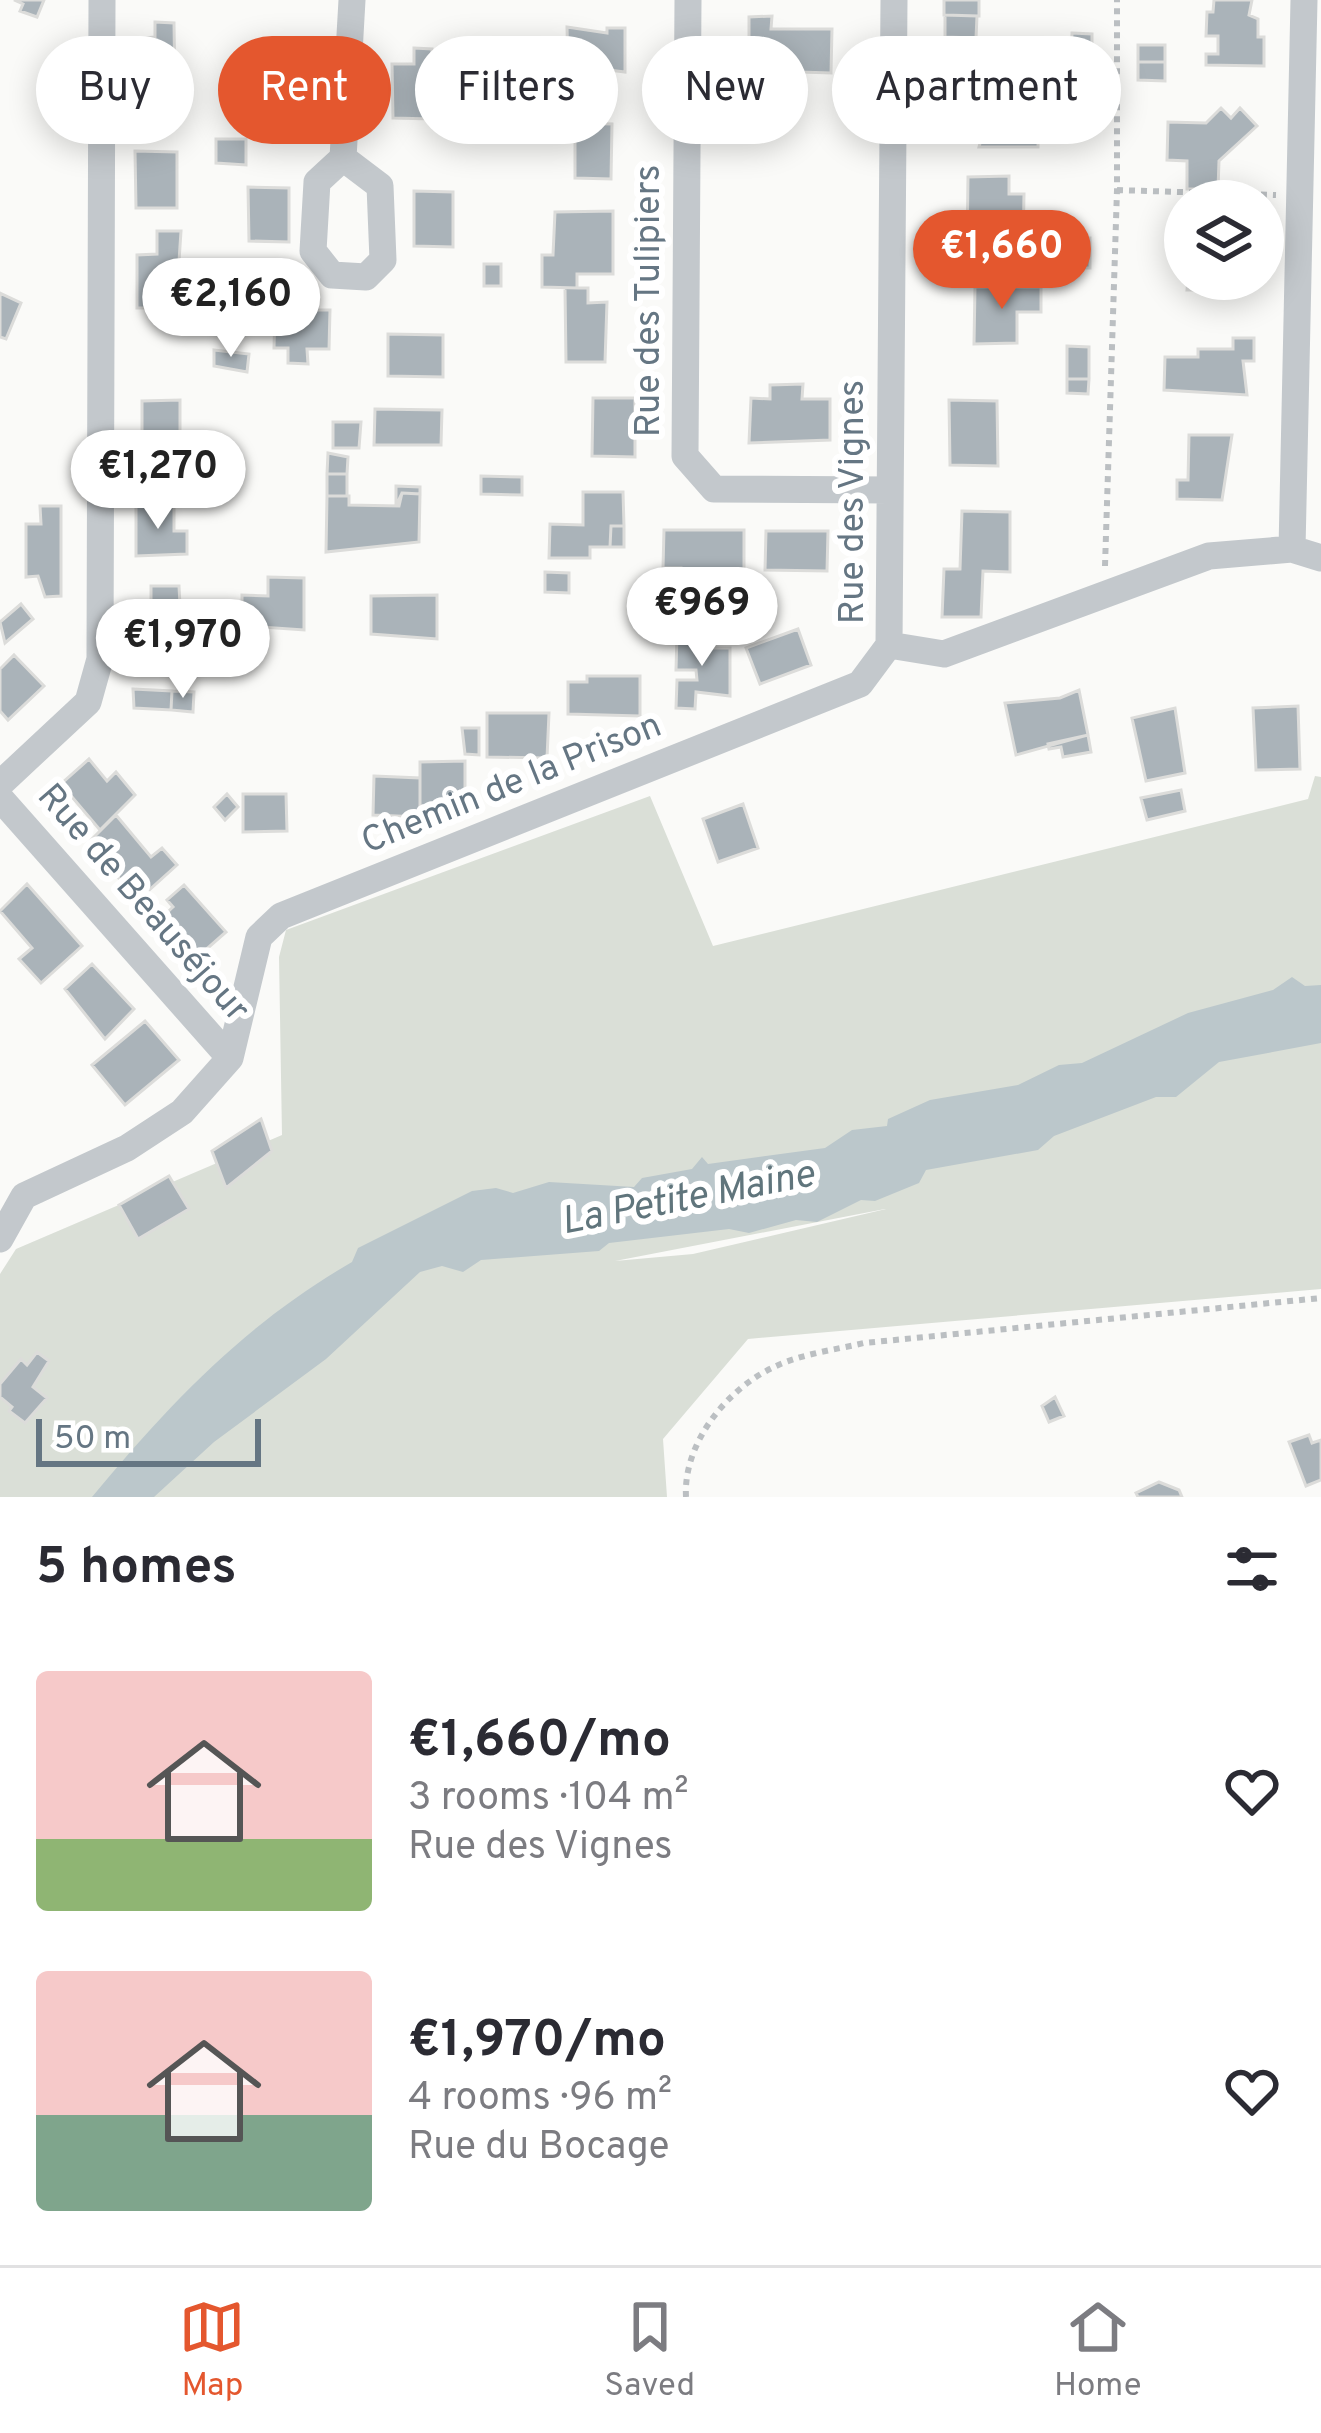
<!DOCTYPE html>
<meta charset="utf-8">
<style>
body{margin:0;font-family:Overpass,sans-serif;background:#f7f7f7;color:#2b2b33;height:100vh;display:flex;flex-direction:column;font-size:45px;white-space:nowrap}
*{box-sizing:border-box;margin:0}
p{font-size:39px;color:#7c7c81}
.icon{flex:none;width:66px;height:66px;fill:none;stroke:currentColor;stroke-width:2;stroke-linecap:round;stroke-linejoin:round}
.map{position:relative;height:1497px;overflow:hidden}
.panel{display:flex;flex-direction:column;background:#fff;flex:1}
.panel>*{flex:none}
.hud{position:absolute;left:36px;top:36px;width:1251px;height:108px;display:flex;gap:24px}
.buttons{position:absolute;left:1164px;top:180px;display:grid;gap:24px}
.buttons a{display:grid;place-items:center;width:120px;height:120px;border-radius:50%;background:#fff;box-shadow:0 6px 30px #0003;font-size:60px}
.scale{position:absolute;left:36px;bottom:30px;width:225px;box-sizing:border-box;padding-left:12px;border:6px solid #657683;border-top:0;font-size:33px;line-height:42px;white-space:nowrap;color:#657683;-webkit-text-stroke:9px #fff;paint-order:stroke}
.price{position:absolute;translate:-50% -102px;padding:0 27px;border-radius:42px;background:#fff;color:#222;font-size:39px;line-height:78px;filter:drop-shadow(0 3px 6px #0008)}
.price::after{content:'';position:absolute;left:50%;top:72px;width:36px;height:27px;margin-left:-18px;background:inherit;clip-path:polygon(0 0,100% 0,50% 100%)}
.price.active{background:#e4572e;color:#fff}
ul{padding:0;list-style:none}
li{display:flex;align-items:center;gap:36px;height:300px;padding:0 36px}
li span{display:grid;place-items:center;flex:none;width:336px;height:240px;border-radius:12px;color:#555}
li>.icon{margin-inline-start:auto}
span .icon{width:144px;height:144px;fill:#fffc;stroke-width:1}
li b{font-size:51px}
h2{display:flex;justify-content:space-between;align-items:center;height:144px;padding:0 36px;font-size:51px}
.pill{padding:0 42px;border-radius:54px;background:#fff;box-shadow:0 6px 30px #0003;font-size:42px;line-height:108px}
.pill.active{background:#e4572e;color:#fff}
.tab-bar{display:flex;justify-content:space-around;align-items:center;height:168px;border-top:3px solid #e1e1e2;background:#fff;font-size:33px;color:#7c7c81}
.tab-bar a{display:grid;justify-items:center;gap:6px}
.tab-bar .active{color:#e4572e}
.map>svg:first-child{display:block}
.green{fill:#dadfd7;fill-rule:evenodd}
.water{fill:#bbc7cb}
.building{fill:#aab3b9;stroke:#dcdcda;stroke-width:3}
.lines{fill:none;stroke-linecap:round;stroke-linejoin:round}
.path{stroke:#bbbfc2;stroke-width:6;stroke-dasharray:6 6;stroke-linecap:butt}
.minor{stroke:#c3c8cc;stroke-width:27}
.labels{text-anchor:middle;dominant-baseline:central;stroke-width:12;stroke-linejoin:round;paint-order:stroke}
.street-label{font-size:36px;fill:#657683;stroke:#fff}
.water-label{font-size:39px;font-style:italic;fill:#60757c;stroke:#fff}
</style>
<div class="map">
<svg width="1321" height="1497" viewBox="0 0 1321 1497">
<rect width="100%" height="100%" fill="#fafaf8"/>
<path class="green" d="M 1315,776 L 1321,777 L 1321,1289 L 748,1339 L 663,1439 L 667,1497 L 0,1497 L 0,1274 L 16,1249 L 282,1135 L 279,957 L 286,930 L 650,796 L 713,946 L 1308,799 ZM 886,1209 L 693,1254 L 615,1261 L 885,1209 Z"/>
<path class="water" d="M 1292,977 L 1305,986 L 1321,985 L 1321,1043 L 1219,1062 L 1176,1097 L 1156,1097 L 1054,1136 L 1038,1150 L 926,1170 L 919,1183 L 875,1201 L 861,1200 L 817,1222 L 796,1220 L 749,1233 L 729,1229 L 609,1243 L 599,1251 L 481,1260 L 463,1272 L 442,1266 L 420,1272 L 326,1359 L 214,1442 L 154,1497 L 92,1497 C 171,1402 245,1324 352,1262 L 358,1248 L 472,1191 L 496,1188 L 513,1193 L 549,1182 L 634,1187 L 642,1178 L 692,1169 L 702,1157 L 708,1164 L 825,1148 L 852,1130 L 887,1126 L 888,1119 L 930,1100 L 1018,1085 L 1059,1065 L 1082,1063 L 1188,1013 L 1273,990 Z"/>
<path class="building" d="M 14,0 L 44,0 L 37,17 L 20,11 L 23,4 Z
M 944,0 L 979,0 L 979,16 L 944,15 Z
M 1214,0 L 1252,0 L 1249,15 L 1258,19 L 1258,37 L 1264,37 L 1264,66 L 1206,65 L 1206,54 L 1218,54 L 1218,36 L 1206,36 L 1207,12 L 1213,12 Z
M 945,15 L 977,16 L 976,38 L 945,37 Z
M 772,16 L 771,29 L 832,29 L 831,73 L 769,71 L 769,82 L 749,82 L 749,17 Z
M 155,22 L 174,23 L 175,92 L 136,93 L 135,39 L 155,37 Z
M 567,27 L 607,33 L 607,28 L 625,28 L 625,72 L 568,65 Z
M 1072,33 L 1092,34 L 1092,57 L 1071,56 Z
M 1138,45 L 1165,45 L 1165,62 L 1138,62 Z
M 414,48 L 432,49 L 432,119 L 393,118 L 392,64 L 414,64 Z
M 268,57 L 304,58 L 315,70 L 314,117 L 267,116 Z
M 1138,62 L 1165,62 L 1165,81 L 1138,80 Z
M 988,76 L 1030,76 L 1031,99 L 1039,100 L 1038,147 L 979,147 L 988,113 Z
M 486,96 L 506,97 L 506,130 L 486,130 Z
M 1221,108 L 1231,118 L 1240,108 L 1257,126 L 1219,161 L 1218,189 L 1187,189 L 1187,161 L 1167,160 L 1168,122 L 1206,123 Z
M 575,123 L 612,124 L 611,179 L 575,178 Z
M 216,139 L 246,139 L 246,165 L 216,163 Z
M 135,151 L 177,152 L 177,208 L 136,208 Z
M 1009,176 L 1009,194 L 1024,194 L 1023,249 L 967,250 L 968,177 Z
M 248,187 L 289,188 L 289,242 L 249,241 Z
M 414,191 L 453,192 L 453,247 L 414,246 Z
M 613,211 L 613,274 L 577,274 L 577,288 L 542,287 L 542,255 L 553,255 L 555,212 Z
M 157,231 L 181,231 L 176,307 L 182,307 L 182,323 L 155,323 L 155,308 L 137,308 L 137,255 L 157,254 Z
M 1067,238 L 1090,238 L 1090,268 L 1066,268 Z
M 484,264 L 501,264 L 501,286 L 484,286 Z
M 1188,279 L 1236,279 L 1236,290 L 1187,290 Z
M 975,287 L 1041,287 L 1041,312 L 1017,312 L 1017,343 L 974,344 Z
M 565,288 L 588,288 L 588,303 L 607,302 L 605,362 L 566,362 Z
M 0,293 L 21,303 L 6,339 L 0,337 Z
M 275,310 L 330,310 L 329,349 L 307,349 L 308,364 L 288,363 L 288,348 L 274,348 Z
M 388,334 L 443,335 L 443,377 L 388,376 Z
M 1233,338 L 1254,338 L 1254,361 L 1243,361 L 1247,395 L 1164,390 L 1165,357 L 1198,357 L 1198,349 L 1233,349 Z
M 1067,346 L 1089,347 L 1089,379 L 1067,379 Z
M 214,350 L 249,354 L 247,372 L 214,366 Z
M 1067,379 L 1089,379 L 1088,394 L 1067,393 Z
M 803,384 L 802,399 L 830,399 L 830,440 L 749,443 L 751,398 L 770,399 L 770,385 Z
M 593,398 L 635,398 L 635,457 L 592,456 Z
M 180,400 L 180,451 L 142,451 L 142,401 Z
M 949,400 L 997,401 L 998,466 L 950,465 Z
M 375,409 L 442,410 L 441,445 L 374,445 Z
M 333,422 L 361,422 L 359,448 L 333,448 Z
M 1189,435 L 1232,435 L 1222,500 L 1177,499 L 1177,480 L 1188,480 Z
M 328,453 L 348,457 L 347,474 L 327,474 Z
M 327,474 L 347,474 L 347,496 L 327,496 Z
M 481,476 L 522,477 L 522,495 L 481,494 Z
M 396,486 L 420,487 L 420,494 L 402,493 L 396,506 Z
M 583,492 L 623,492 L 624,526 L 611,526 L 610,547 L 590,547 L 590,558 L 549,558 L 550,524 L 583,525 Z
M 402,493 L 420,494 L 419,542 L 326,552 L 327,496 L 349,496 L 349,505 L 399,506 Z
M 136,505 L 174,505 L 174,531 L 187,531 L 187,554 L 136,556 Z
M 40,506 L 61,506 L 61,596 L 45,597 L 38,576 L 26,577 L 26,524 L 41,524 Z
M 962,511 L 1010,512 L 1010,572 L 983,571 L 981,617 L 942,617 L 944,569 L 960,569 Z
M 611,526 L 624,526 L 624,547 L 610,547 Z
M 664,530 L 744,530 L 744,569 L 720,569 L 720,608 L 681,608 L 681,568 L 663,568 Z
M 766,531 L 828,531 L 827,571 L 765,570 Z
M 545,572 L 569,573 L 569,593 L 545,592 Z
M 268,577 L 304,578 L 304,630 L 262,627 L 261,634 L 242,633 L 242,595 L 268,596 Z
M 151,586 L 179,586 L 183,664 L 142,664 L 141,609 L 151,608 Z
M 437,595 L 437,639 L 371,634 L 371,596 Z
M 21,604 L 33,619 L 5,643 L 0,622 Z
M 798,629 L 811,665 L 760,684 L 746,648 Z
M 677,634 L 714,635 L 713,648 L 730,648 L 730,696 L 696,692 L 695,709 L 676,708 L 677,680 L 697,680 L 696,670 L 676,670 Z
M 14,655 L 44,686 L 8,720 L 0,711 L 0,669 Z
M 587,676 L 640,676 L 640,716 L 568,714 L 568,682 L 587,682 Z
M 133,689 L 172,691 L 171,710 L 134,708 Z
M 1079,690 L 1088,735 L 1016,755 L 1005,703 L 1060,698 Z
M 172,691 L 194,692 L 193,712 L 171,710 Z
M 1298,706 L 1300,769 L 1256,770 L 1253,708 Z
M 1175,708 L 1185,773 L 1146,781 L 1132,718 Z
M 487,713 L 549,713 L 547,758 L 487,757 Z
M 462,728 L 479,728 L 479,755 L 465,754 Z
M 1088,735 L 1091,752 L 1063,757 L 1061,747 L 1049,749 L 1048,744 Z
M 89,759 L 107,781 L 116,772 L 135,795 L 100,830 L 61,784 Z
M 465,761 L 465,806 L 420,806 L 420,762 Z
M 374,776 L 420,778 L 420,817 L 373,815 Z
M 1181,790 L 1185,811 L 1147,820 L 1141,798 Z
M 227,794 L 238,807 L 225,820 L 214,807 Z
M 243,794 L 286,794 L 287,831 L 243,832 Z
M 743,804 L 758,848 L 718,862 L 703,819 Z
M 116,815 L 151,857 L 162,848 L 177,865 L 138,900 L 88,843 Z
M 27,884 L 82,946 L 41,983 L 19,959 L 32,948 L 0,911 Z
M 184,885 L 226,932 L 193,961 L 158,921 L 173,907 L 167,900 Z
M 92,964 L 134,1009 L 105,1039 L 65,989 Z
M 145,1021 L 179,1060 L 125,1105 L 92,1065 Z
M 261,1119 L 272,1151 L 226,1188 L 212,1151 Z
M 169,1176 L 189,1209 L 138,1239 L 119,1205 Z
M 37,1352 L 49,1361 L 33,1387 L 47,1398 L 25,1423 L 9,1411 L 12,1407 L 0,1397 L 0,1384 L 21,1359 L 27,1365 Z
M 1055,1397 L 1064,1416 L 1049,1422 L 1042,1406 Z
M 1309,1435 L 1312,1443 L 1321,1440 L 1321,1480 L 1306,1486 L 1289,1442 Z
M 1159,1482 L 1179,1490 L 1182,1497 L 1138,1497 L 1136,1493 Z"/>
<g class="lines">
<path class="path" d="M 1117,190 L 1276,195
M 1105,566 L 1117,190 L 1117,0
M 686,1497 C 683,1444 726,1390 772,1368 C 800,1354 834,1350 864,1343 L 1321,1298"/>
<path class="minor" d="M 688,0 L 685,456 L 714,489 L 890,490
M 343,158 L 380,186 L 383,260 L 366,277 L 332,275 L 313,251 L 317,182 L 343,158 L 352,0
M 1292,549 L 1304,0
M 889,645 L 894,0
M 0,784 L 88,702 L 100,659 L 102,0
M 0,798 L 230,1058
M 0,1239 L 24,1196 L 127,1148 L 182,1112 L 230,1058 L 259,937 L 281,916 L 860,684 L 889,645 L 944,654 L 1209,556 L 1292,549 L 1321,558"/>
</g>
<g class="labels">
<g class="street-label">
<text transform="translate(650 301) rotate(-90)">Rue des Tulipiers</text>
<text transform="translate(854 502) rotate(-90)">Rue des Vignes</text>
<text transform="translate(512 785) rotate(-22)">Chemin de la Prison</text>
<text transform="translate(142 904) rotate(49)">Rue de Beauséjour</text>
</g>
<g class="water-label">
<text transform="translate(688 1200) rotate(-11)">La Petite Maine</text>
</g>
</g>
</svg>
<div class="buttons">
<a><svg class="icon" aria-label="layers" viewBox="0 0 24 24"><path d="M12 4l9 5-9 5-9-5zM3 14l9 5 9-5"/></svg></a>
</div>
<div class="scale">50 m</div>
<b class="price active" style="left:1002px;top:312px">€1,660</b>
<b class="price" style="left:231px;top:360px">€2,160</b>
<b class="price" style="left:158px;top:532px">€1,270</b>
<b class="price" style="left:702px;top:669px">€969</b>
<b class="price" style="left:183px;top:701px">€1,970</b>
<div class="hud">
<a class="pill">Buy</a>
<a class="pill active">Rent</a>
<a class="pill">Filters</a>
<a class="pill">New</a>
<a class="pill">Apartment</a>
</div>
</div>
<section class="panel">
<h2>5 homes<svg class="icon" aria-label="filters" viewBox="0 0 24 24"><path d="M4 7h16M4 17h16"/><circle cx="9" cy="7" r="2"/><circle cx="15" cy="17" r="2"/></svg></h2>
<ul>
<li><span style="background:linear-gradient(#f6c9c9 70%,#8fb573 0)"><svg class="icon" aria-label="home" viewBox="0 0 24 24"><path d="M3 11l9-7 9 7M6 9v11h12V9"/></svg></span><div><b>€1,660/mo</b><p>3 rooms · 104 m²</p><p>Rue des Vignes</p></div><svg class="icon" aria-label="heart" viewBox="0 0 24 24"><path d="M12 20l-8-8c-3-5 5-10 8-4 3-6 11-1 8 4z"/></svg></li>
<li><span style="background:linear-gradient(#f6c9c9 60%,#7fa58c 0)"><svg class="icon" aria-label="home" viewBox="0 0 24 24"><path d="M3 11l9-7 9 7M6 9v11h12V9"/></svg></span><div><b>€1,970/mo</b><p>4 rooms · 96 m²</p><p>Rue du Bocage</p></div><svg class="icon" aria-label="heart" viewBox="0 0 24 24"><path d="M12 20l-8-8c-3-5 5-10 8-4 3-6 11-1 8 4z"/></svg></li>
</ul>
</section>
<nav class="tab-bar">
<a class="active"><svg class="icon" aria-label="map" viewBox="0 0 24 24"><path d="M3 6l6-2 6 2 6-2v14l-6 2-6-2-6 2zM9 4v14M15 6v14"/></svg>Map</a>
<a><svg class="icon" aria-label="saved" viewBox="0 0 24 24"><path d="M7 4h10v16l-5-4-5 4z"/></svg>Saved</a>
<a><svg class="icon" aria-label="home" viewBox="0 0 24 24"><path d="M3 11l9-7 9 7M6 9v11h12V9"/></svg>Home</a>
</nav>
